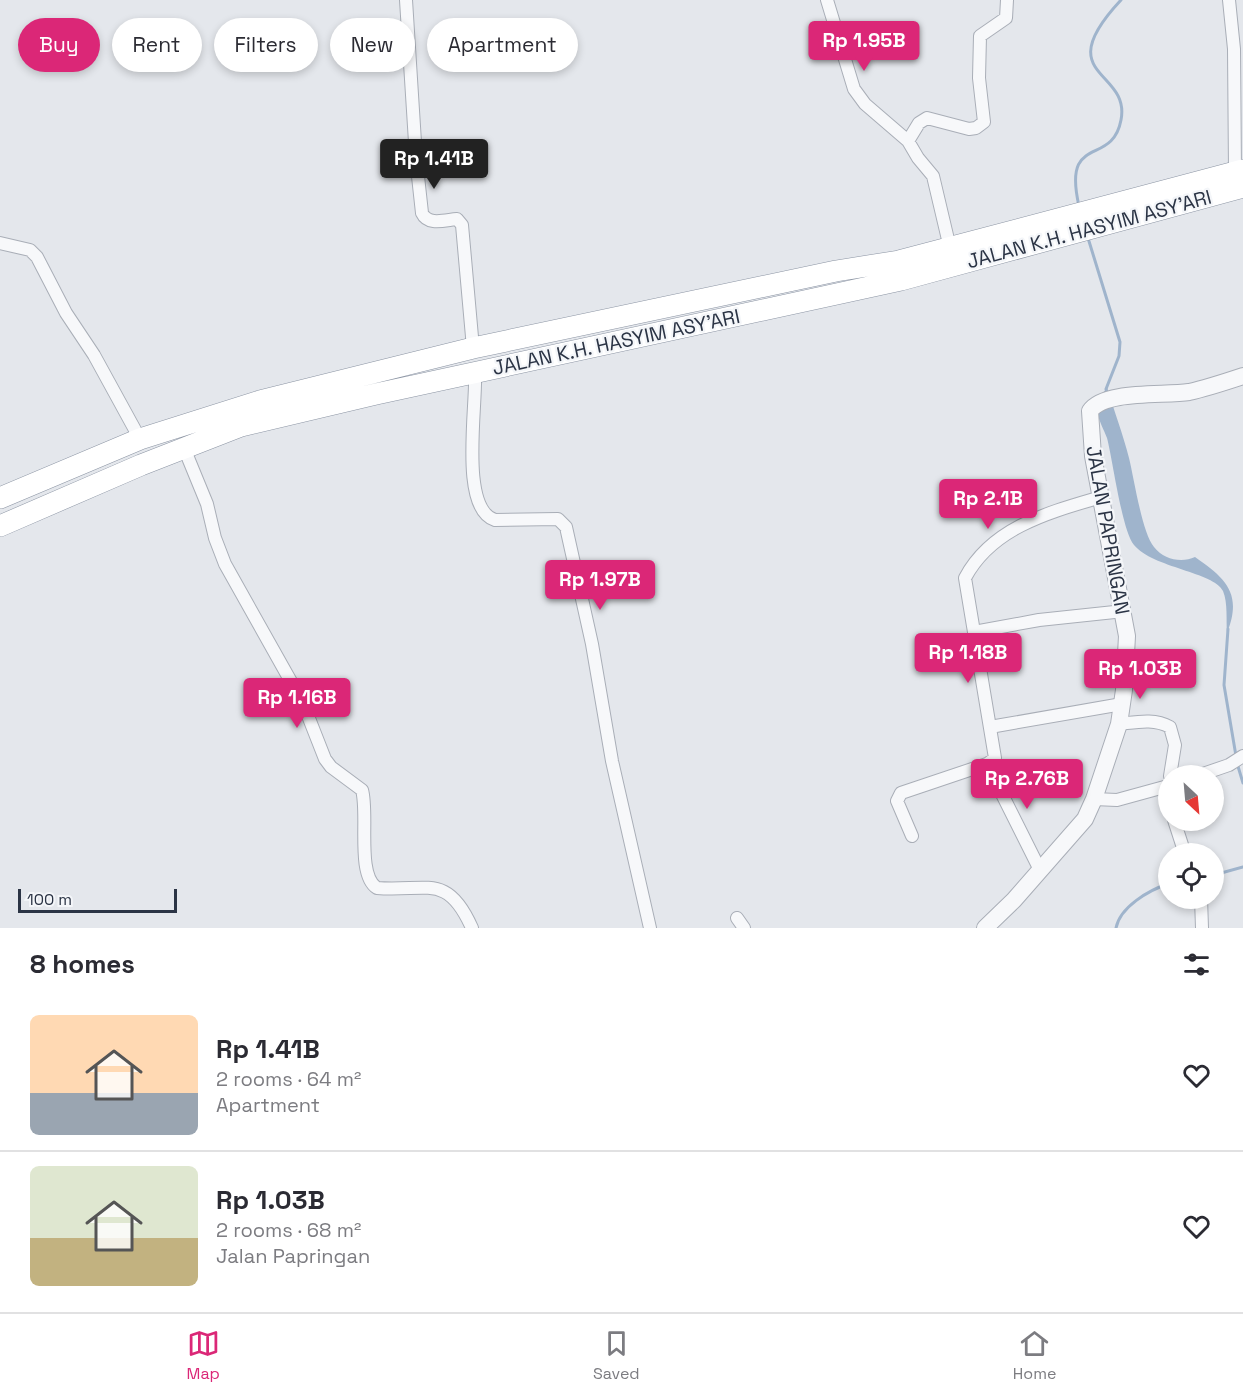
<!DOCTYPE html>
<meta charset="utf-8">
<style>
body{margin:0;font-family:"Space Grotesk",sans-serif;background:#f2f2f3;color:#2b2b33;height:100vh;display:flex;flex-direction:column;font-size:22px;white-space:nowrap}
*{box-sizing:border-box;margin:0}
p{font-size:20px;color:#7c7c81}
.icon{flex:none;width:33px;height:33px;fill:none;stroke:currentColor;stroke-width:2;stroke-linecap:round;stroke-linejoin:round}
.map{position:relative;height:928px;overflow:hidden}
.panel{display:flex;flex-direction:column;background:#fff;flex:1}
.panel>*{flex:none}
.top-card{position:absolute;left:18px;top:18px;width:600px;height:54px;display:flex;gap:12px}
.needle{width:39px;rotate:154deg}
.buttons{position:absolute;left:1158px;top:765px;display:grid;gap:12px}
.buttons a{display:grid;place-items:center;width:66px;height:66px;border-radius:50%;background:#fff;box-shadow:0 3px 9px #0003;font-size:30px}
.scale{position:absolute;left:18px;bottom:15px;width:159px;box-sizing:border-box;padding-left:6px;border:3px solid #2b3445;border-top:0;font-size:16px;line-height:21px;white-space:nowrap;color:#2b3445;-webkit-text-stroke:4px #f4f6f9;paint-order:stroke}
.price{position:absolute;translate:-50% -51px;padding:0 14px;border-radius:6px;background:#db2777;color:#fff;font-size:20px;line-height:39px;filter:drop-shadow(0 2px 3px #0008)}
.price::after{content:'';position:absolute;left:50%;top:36px;width:18px;height:14px;margin-left:-9px;background:inherit;clip-path:polygon(0 0,100% 0,50% 100%)}
.price.active{background:#222;color:#fff}
ul{padding:0;list-style:none}
li{display:flex;align-items:center;gap:18px;height:150px;padding:0 30px}
li+li{border-top:2px solid #e1e1e2}
li span{display:grid;place-items:center;flex:none;width:168px;height:120px;border-radius:9px;color:#555}
li>.icon{margin-inline-start:auto}
span .icon{width:72px;height:72px;fill:#fffc;stroke-width:1}
li b{font-size:26px}
h2{display:flex;justify-content:space-between;align-items:center;height:72px;padding:0 30px;font-size:26px}
.chip{padding:0 21px;border-radius:27px;background:#fff;box-shadow:0 3px 9px #0003;font-size:21px;line-height:54px}
.chip.active{background:#db2777;color:#fff}
.menu{display:flex;justify-content:space-around;align-items:center;height:84px;border-top:2px solid #e1e1e2;background:#fff;font-size:16px;color:#7c7c81}
.menu a{display:grid;justify-items:center;gap:3px}
.menu .active{color:#db2777}
.map>svg:first-child{display:block}
.water{fill:#9fb4cc}
.lines{fill:none;stroke-linecap:round;stroke-linejoin:round}
.stream{stroke:#9fb4cc;stroke-width:3}
.minor-casing{stroke:#a9aeb7;stroke-width:14}
.tertiary-casing{stroke:#a9aeb7;stroke-width:18}
.trunk-casing{stroke:#8b94a3;stroke-width:22}
.minor{stroke:#f7f8fa;stroke-width:12}
.tertiary{stroke:#f7f8fa;stroke-width:16}
.trunk{stroke:#fff;stroke-width:21}
.labels{text-anchor:middle;dominant-baseline:central;stroke-width:4.5;stroke-linejoin:round;paint-order:stroke}
.street-label{font-size:20px;fill:#2b3445;stroke:#f4f6f9}
</style>
<div class="map">
<svg width="1243" height="928" viewBox="0 0 1243 928">
<rect width="100%" height="100%" fill="#e4e7ec"/>
<path class="water" d="M 1107,387 C 1114,411 1123,434 1129,458 C 1134,478 1142,533 1154,547 C 1164,560 1182,563 1195,557 C 1225,578 1243,593 1227,633 C 1226,620 1228,603 1223,591 C 1214,572 1153,568 1134,545 C 1122,531 1113,461 1107,438 C 1104,430 1099,421 1097,412 C 1095,403 1102,395 1107,387 Z"/>
<g class="lines">
<path class="stream" d="M 1079,206 C 1062,132 1112,168 1121,120 C 1131,69 1048,78 1121,0
M 1088,238 L 1120,342 L 1119,356 L 1106,389
M 1228,629 L 1224,685 L 1236,756
M 1237,763 L 1243,783
M 1214,875 L 1243,867
M 1116,928 C 1120,907 1149,890 1168,884"/>
<g class="minor-casing">
<path id="minor" d="M 406,0 L 416,158 L 422,213 C 428,226 445,220 457,219 L 462,225 L 473,348
M 827,0 L 854,89 L 865,104 L 908,141
M 1229,0 L 1234,49 L 1235,172
M 0,243 L 30,250 L 37,257 L 66,313 L 94,355 L 140,439
M 950,248 L 933,176 L 918,158 L 908,141 L 919,123 L 927,118 L 969,129 L 976,128 L 984,122 L 979,78 L 980,36 L 1006,18 L 1007,0
M 475,373 C 477,405 459,509 495,520 L 558,519 L 566,527 L 592,644 L 612,761 L 650,928
M 184,448 L 207,504 L 215,538 L 225,564 L 303,703 L 325,759 L 331,767 L 362,790 C 369,814 356,875 377,888 C 427,892 447,872 472,928
M 974,632 L 965,578 C 992,527 1050,512 1101,497
M 1119,724 C 1137,722 1154,718 1170,727 L 1175,745 L 1170,776
M 990,727 L 1122,704
M 987,764 L 1040,870
M 1197,776 L 1229,765 L 1243,756
M 1094,799 L 1117,800 L 1168,786
M 1174,820 L 1185,854
M 912,836 L 897,801 L 901,793 L 987,764 L 995,758 L 974,632 L 1039,620 L 1124,611
M 1201,898 L 1202,928
M 737,918 L 744,928"/>
</g>
<g class="tertiary-casing">
<path id="tertiary" d="M 985,928 L 1014,900 L 1085,819 L 1094,799 L 1119,724 L 1124,690 L 1127,636 L 1093,456 L 1090,411 C 1104,390 1164,396 1189,392 C 1207,388 1225,382 1243,376"/>
</g>
<g class="trunk-casing">
<path id="trunk" d="M 0,498 L 140,439 L 260,401 L 473,348 L 836,271 L 899,261 L 1243,170
M 0,526 L 141,465 L 241,426 L 376,394 L 901,280 L 1243,187"/>
</g>
<use href="#minor" class="minor"/>
<use href="#tertiary" class="tertiary"/>
<use href="#trunk" class="trunk"/>
</g>
<g class="labels">
<g class="street-label">
<text transform="translate(1089 229) rotate(-15)">JALAN K.H. HASYIM ASY'ARI</text>
<text transform="translate(616 342) rotate(-12)">JALAN K.H. HASYIM ASY'ARI</text>
<text transform="translate(1108 530) rotate(80)">JALAN PAPRINGAN</text>
</g>
</g>
</svg>
<div class="buttons">
<a><svg class="needle" viewBox="-14 -14 28 28"><path d="M0-13l5 13h-10z" fill="#e53935"/><path d="M0 13l5-13h-10z" fill="#7c7c81"/></svg></a>
<a><svg class="icon" aria-label="locate" viewBox="0 0 24 24"><circle cx="12" cy="12" r="6"/><path d="M12 2v4M12 18v4M2 12h4M18 12h4"/></svg></a>
</div>
<div class="scale">100 m</div>
<b class="price" style="left:864px;top:72px">Rp 1.95B</b>
<b class="price active" style="left:434px;top:190px">Rp 1.41B</b>
<b class="price" style="left:988px;top:530px">Rp 2.1B</b>
<b class="price" style="left:600px;top:611px">Rp 1.97B</b>
<b class="price" style="left:968px;top:684px">Rp 1.18B</b>
<b class="price" style="left:1140px;top:700px">Rp 1.03B</b>
<b class="price" style="left:297px;top:729px">Rp 1.16B</b>
<b class="price" style="left:1027px;top:810px">Rp 2.76B</b>
<div class="top-card">
<a class="chip active">Buy</a>
<a class="chip">Rent</a>
<a class="chip">Filters</a>
<a class="chip">New</a>
<a class="chip">Apartment</a>
</div>
</div>
<section class="panel">
<h2>8 homes<svg class="icon" aria-label="filters" viewBox="0 0 24 24"><path d="M4 7h16M4 17h16"/><circle cx="9" cy="7" r="2"/><circle cx="15" cy="17" r="2"/></svg></h2>
<ul>
<li><span style="background:linear-gradient(#ffd9b3 65%,#9aa5b1 0)"><svg class="icon" aria-label="home" viewBox="0 0 24 24"><path d="M3 11l9-7 9 7M6 9v11h12V9"/></svg></span><div><b>Rp 1.41B</b><p>2 rooms · 64 m²</p><p>Apartment</p></div><svg class="icon" aria-label="heart" viewBox="0 0 24 24"><path d="M12 20l-8-8c-3-5 5-10 8-4 3-6 11-1 8 4z"/></svg></li>
<li><span style="background:linear-gradient(#dfe7d0 60%,#c2b280 0)"><svg class="icon" aria-label="home" viewBox="0 0 24 24"><path d="M3 11l9-7 9 7M6 9v11h12V9"/></svg></span><div><b>Rp 1.03B</b><p>2 rooms · 68 m²</p><p>Jalan Papringan</p></div><svg class="icon" aria-label="heart" viewBox="0 0 24 24"><path d="M12 20l-8-8c-3-5 5-10 8-4 3-6 11-1 8 4z"/></svg></li>
</ul>
</section>
<nav class="menu">
<a class="active"><svg class="icon" aria-label="map" viewBox="0 0 24 24"><path d="M3 6l6-2 6 2 6-2v14l-6 2-6-2-6 2zM9 4v14M15 6v14"/></svg>Map</a>
<a><svg class="icon" aria-label="saved" viewBox="0 0 24 24"><path d="M7 4h10v16l-5-4-5 4z"/></svg>Saved</a>
<a><svg class="icon" aria-label="home" viewBox="0 0 24 24"><path d="M3 11l9-7 9 7M6 9v11h12V9"/></svg>Home</a>
</nav>
